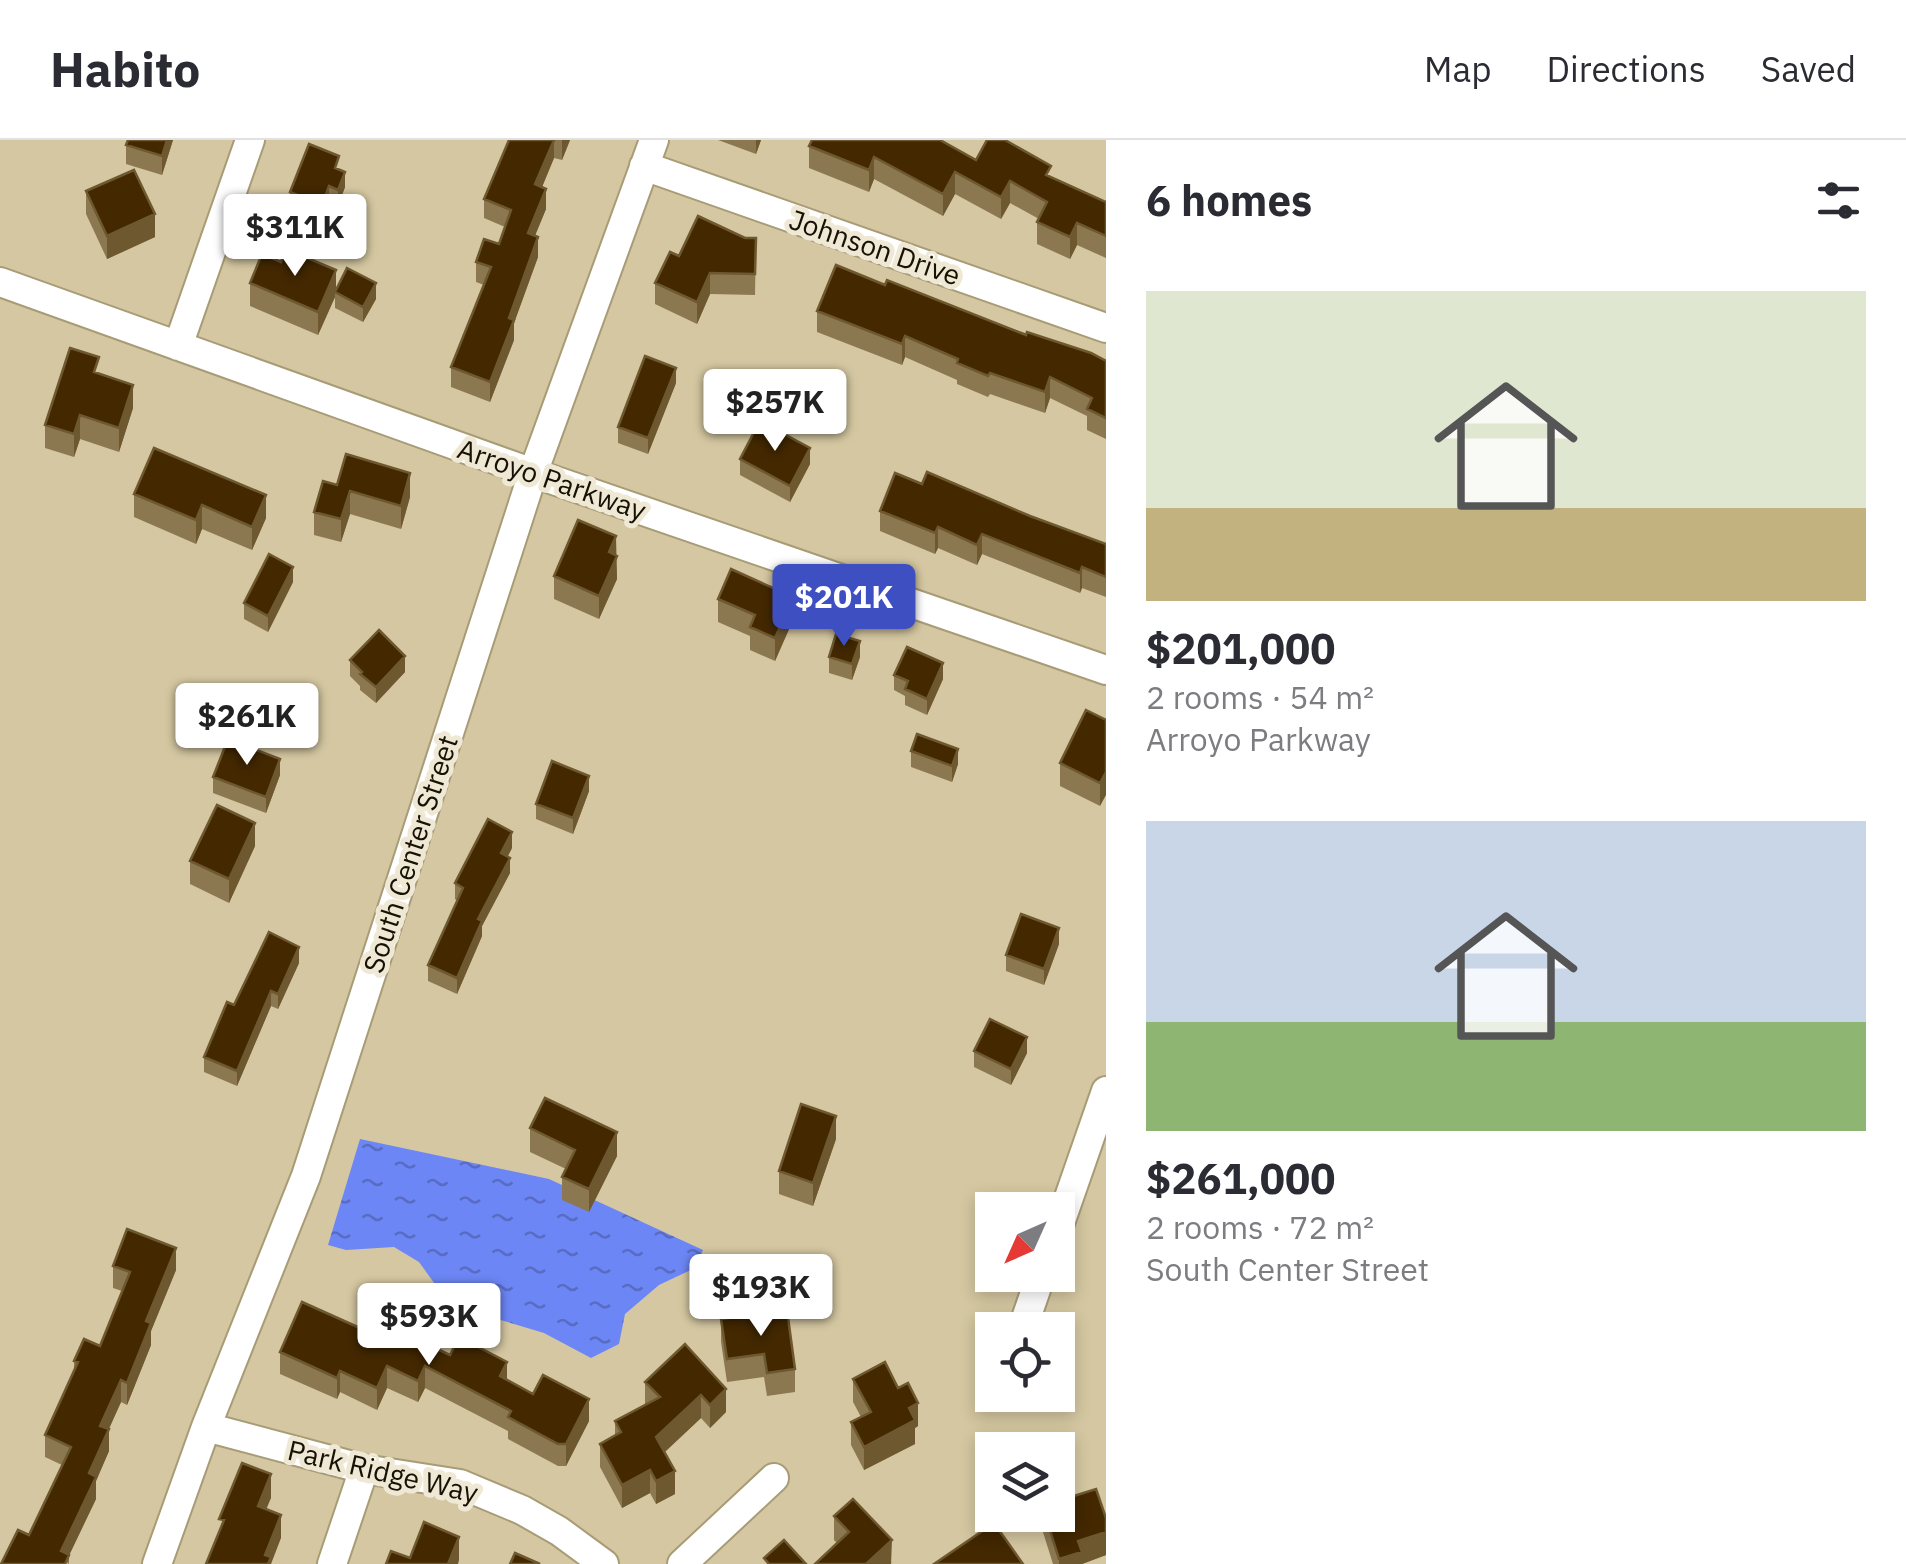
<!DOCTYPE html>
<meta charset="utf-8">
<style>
body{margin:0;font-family:"IBM Plex Sans",sans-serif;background:#f7f7f7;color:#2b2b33;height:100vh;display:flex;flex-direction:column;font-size:38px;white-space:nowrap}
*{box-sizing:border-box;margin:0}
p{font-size:32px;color:#7c7c81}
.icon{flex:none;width:55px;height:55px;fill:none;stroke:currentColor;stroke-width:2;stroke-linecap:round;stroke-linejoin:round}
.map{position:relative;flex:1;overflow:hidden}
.sheet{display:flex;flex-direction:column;background:#fff;width:800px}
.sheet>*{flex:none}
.needle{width:65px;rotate:225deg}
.controls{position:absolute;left:975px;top:1052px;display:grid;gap:20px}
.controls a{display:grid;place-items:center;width:100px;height:100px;border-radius:0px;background:#fff;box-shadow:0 5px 15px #0003;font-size:50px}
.price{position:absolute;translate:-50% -85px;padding:0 22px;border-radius:10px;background:#fff;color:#222;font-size:32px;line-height:65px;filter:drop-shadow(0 2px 5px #0008)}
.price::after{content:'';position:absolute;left:50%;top:60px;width:30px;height:22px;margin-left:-15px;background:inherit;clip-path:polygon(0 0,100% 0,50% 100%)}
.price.current{background:#3e4fc2;color:#fff}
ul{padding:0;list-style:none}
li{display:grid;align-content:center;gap:20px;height:530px;padding:0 40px}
li span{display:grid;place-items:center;height:310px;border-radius:0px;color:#555}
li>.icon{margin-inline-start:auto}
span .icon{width:180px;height:180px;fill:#fffc;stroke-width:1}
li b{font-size:42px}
h2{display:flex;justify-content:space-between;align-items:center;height:120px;padding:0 40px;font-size:42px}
header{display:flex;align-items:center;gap:60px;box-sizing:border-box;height:140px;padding:0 50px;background:#fff;border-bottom:2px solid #e1e1e2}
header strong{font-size:48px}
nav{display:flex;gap:55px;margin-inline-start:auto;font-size:35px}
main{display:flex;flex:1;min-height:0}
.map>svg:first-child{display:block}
.water{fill:url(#water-ripples)}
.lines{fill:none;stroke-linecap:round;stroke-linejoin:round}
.minor-casing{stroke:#a89c77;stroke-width:32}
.minor{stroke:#fff;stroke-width:28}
.wall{fill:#8c7850}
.shaded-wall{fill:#6e5830}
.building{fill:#432800;stroke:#6e5830;stroke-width:2.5}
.labels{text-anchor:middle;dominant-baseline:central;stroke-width:10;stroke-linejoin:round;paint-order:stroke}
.street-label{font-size:28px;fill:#161104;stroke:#efe8d5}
</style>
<header>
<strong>Habito</strong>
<nav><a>Map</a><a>Directions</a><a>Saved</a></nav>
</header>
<main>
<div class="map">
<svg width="1106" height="1424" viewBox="0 0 1106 1424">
<defs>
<pattern id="water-ripples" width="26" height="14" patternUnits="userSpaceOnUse" patternTransform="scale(2.5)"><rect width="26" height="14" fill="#6d86f5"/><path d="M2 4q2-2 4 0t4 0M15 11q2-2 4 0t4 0" fill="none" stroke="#596cc4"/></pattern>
</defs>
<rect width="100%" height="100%" fill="#d4c7a1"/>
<path class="water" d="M 360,999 L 549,1039 L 703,1110 L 695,1128 L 659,1145 L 625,1174 L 619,1204 L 591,1218 L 544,1193 L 450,1165 L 419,1122 L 394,1107 L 346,1110 L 328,1105 Z"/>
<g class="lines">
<g class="minor-casing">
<path id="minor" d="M 644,26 L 1106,188
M 0,142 L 533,333 L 1106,530
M 178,206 L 250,0
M 1058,1089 L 1106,951
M 1022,1190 L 1041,1135
M 206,1287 L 364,1329 L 460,1344 L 522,1370 L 559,1391 L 604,1424
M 157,1424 L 206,1287 L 306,1036 L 533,333 L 654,0
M 332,1424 L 364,1329
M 682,1424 L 774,1338"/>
</g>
<use href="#minor" class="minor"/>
</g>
<path class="wall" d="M 173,0 L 162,35 L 126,24 L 126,5 Z
M 527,0 L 570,0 L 562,20 L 554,18 L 542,47 L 546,69 L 535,95 L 538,117 L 514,183 L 514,200 L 490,262 L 451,247 L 451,227 L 484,145 L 476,142 L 476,122 L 499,104 L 505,87 L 484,78 L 484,59 Z
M 718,0 L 761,0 L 756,14 Z
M 809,6 L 976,20 L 1051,37 L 1106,62 L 1106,118 L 1077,105 L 1070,119 L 1037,104 L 1037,82 L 1039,79 L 1010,63 L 1001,79 L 955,54 L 943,76 L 874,39 L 869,52 L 809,28 Z
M 339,30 L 345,47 L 338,66 L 329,62 L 322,81 L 290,68 L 290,52 Z
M 86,51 L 155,97 L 107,119 L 86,74 Z
M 756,98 L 755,155 L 710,154 L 697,184 L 655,164 L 655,143 L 679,116 Z
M 250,143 L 336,149 L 376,159 L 363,182 L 335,168 L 335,157 L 318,195 L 250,166 Z
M 885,145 L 1106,221 L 1106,299 L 1087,290 L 1087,276 L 1050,258 L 1045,273 L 990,254 L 988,257 L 957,244 L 957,240 L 905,217 L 902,225 L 817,192 L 817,171 Z
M 99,234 L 133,268 L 119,312 L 80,299 L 74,317 L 45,308 L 45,285 Z
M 676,243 L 648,314 L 618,303 L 618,287 Z
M 154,308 L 266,378 L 252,410 L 202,389 L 196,404 L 134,377 L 134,354 Z
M 740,319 L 810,324 L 790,362 L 740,335 Z
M 922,344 L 1030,376 L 1106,404 L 1106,457 L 1082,448 L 1080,453 L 982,414 L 977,425 L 938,408 L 935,414 L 880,391 L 880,371 Z
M 337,345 L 410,357 L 401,389 L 350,374 L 341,402 L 314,395 L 314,372 Z
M 616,416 L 617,439 L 599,479 L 554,459 L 554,436 Z
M 293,442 L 268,492 L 244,479 L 244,463 Z
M 718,459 L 793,480 L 775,521 L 750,510 L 750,496 L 718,482 Z
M 829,517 L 860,517 L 852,540 L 829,533 Z
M 350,520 L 405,532 L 376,563 L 360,550 L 360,546 L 350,536 Z
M 894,535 L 943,539 L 927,575 L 905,565 L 905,556 L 894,550 Z
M 1106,580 L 1100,666 L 1060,646 L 1060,623 Z
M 911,611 L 958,624 L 952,642 L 911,627 Z
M 280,635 L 266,673 L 213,653 L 213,637 Z
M 589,651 L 573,694 L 536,679 L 536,664 Z
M 255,706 L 229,763 L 190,744 L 190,721 Z
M 512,708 L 508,716 L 510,733 L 482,786 L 482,796 L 457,854 L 428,841 L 428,825 L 457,761 L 455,759 L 455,743 Z
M 1059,804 L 1044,845 L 1006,831 L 1006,815 Z
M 299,823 L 278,869 L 271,866 L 237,946 L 204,932 L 204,917 L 234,865 Z
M 974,911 L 1027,913 L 1011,945 L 974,927 Z
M 530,988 L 617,1016 L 589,1072 L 562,1060 L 562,1037 L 566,1029 L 530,1012 Z
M 836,999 L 813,1066 L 779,1054 L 779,1031 Z
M 113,1126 L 176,1130 L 151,1191 L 151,1205 L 127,1265 L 121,1262 L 109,1289 L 109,1311 L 96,1341 L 96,1359 L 69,1415 L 69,1424 L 29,1395 L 62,1325 L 45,1317 L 45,1295 L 74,1230 L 74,1221 L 100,1206 L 122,1151 L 113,1148 Z
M 721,1179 L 795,1229 L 795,1252 L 767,1256 L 764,1237 L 727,1242 L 721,1202 Z
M 371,1193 L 450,1215 L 507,1240 L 533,1254 L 589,1281 L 566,1326 L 558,1326 L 508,1299 L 508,1291 L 425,1248 L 418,1262 L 387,1248 L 377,1270 L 340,1252 L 337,1259 L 280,1234 L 280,1212 Z
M 685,1204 L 726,1272 L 710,1288 L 701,1278 L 665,1312 L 675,1354 L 656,1364 L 650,1353 L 622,1368 L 600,1327 L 600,1304 L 615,1296 L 615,1281 L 645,1265 L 645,1242 Z
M 853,1239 L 918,1286 L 915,1288 L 915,1304 L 864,1330 L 851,1305 L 851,1282 L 861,1277 L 853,1262 Z
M 1042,1375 L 1106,1378 L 1106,1415 L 1082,1424 L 1053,1424 L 1042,1389 Z
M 834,1376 L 892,1423 L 815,1424 L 837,1403 L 834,1400 Z"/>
<path class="shaded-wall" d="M 167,0 L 173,0 L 162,35 L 162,16 Z
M 554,0 L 554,18 L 535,64 L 535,44 Z
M 562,0 L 570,0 L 562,20 Z
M 756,0 L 761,0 L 756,14 Z
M 874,17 L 874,39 L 869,52 L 869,30 Z
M 345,32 L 345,47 L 338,66 L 338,50 Z
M 955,32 L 955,54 L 943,76 L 943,54 Z
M 1010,41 L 1010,63 L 1001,79 L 1001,57 Z
M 329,46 L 329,62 L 322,81 L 322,65 Z
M 546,49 L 546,69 L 528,113 L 528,93 Z
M 155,74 L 155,97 L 107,119 L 107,96 Z
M 1077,83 L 1077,105 L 1070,119 L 1070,97 Z
M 538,97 L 538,117 L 514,183 L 514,200 L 490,262 L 490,242 L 509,178 Z
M 336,130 L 336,153 L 335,152 L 335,157 L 318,195 L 318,172 Z
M 710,133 L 710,154 L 697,184 L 697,162 Z
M 376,143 L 376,159 L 363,182 L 363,167 Z
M 905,196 L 905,217 L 902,225 L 902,204 Z
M 676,228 L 676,243 L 648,314 L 648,298 Z
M 1050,237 L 1050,258 L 1045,273 L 1045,252 Z
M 133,245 L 133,268 L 119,312 L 119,288 Z
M 80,275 L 80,299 L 74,317 L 74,294 Z
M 810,308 L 810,324 L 790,362 L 790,346 Z
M 410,333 L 410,357 L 401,389 L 401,366 Z
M 350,351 L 350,374 L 341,402 L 341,379 Z
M 266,355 L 266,378 L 252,410 L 252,387 Z
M 202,365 L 202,389 L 196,404 L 196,380 Z
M 938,387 L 938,408 L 935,414 L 935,393 Z
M 982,394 L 982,414 L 977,425 L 977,405 Z
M 616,396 L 617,439 L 599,479 L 599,456 L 609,412 Z
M 293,427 L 293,442 L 268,492 L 268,476 Z
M 1082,427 L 1082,448 L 1080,453 L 1080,433 Z
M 793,457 L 793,480 L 775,521 L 775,498 Z
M 860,501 L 860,517 L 852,540 L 852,524 Z
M 405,516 L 405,532 L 376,563 L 376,547 Z
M 943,523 L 943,539 L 927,575 L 927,559 Z
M 958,609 L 958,624 L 952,642 L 952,626 Z
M 280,619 L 280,635 L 266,673 L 266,657 Z
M 1106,632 L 1106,655 L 1100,666 L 1100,643 Z
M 589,636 L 589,651 L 573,694 L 573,678 Z
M 255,683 L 255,706 L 229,763 L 229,739 Z
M 512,692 L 512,708 L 501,729 L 501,713 Z
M 510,718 L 510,733 L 482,786 L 482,796 L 457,854 L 457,838 L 478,779 Z
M 1059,788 L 1059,804 L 1044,845 L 1044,829 Z
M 299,807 L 299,823 L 278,869 L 278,854 Z
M 271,851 L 271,866 L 237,946 L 237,931 Z
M 1027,897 L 1027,913 L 1011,945 L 1011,929 Z
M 836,976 L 836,999 L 813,1066 L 813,1043 Z
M 617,992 L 617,1016 L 589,1072 L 589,1049 Z
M 176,1108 L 176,1130 L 151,1191 L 151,1205 L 127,1265 L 127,1243 L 146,1181 Z
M 507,1222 L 507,1243 L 500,1236 Z
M 387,1226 L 387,1248 L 377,1270 L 377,1248 Z
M 425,1226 L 425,1248 L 418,1262 L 418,1241 Z
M 340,1231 L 340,1252 L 337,1259 L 337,1238 Z
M 121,1240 L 121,1262 L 100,1308 L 100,1286 Z
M 726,1249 L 726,1272 L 710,1288 L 710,1265 Z
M 701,1255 L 701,1278 L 656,1320 L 656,1297 Z
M 589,1259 L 589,1281 L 566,1326 L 566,1304 Z
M 918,1263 L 918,1286 L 915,1288 L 915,1304 L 864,1330 L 864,1307 L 909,1268 Z
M 109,1289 L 109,1311 L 96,1341 L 96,1359 L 65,1424 L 61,1411 L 89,1333 Z
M 650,1330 L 650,1353 L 622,1368 L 622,1345 Z
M 675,1331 L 675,1354 L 656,1364 L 656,1341 Z
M 271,1334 L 271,1358 L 258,1389 L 258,1366 Z
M 281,1375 L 281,1398 L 271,1424 L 265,1424 L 265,1415 Z
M 1106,1392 L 1106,1415 L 1082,1424 L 1059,1424 L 1059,1419 L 1078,1401 Z
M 459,1397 L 459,1420 L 458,1424 L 448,1424 Z
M 892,1400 L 891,1424 L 866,1424 Z"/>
<path class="building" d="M 128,0 L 167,0 L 162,16 L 126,5 Z
M 509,0 L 554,0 L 535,44 L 546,49 L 528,93 L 538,97 L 509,178 L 514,180 L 490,242 L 451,227 L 491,127 L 476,122 L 484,99 L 499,104 L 511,70 L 484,59 Z
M 812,0 L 940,0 L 976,20 L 987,0 L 1005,0 L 1051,26 L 1046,35 L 1106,62 L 1106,96 L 1077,83 L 1070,97 L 1037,82 L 1047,62 L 1010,41 L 1001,57 L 955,32 L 943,54 L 874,17 L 869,30 L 809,6 Z
M 309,4 L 339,16 L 335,28 L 345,32 L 338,50 L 329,46 L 322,65 L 290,52 Z
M 134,30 L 155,74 L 107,96 L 86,51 Z
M 698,76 L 745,98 L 756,98 L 755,134 L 710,133 L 697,162 L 655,143 L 670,112 L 679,116 Z
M 286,109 L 336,130 L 318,172 L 250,143 L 262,114 L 281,122 Z
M 836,125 L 885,145 L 887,140 L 1026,195 L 1027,192 L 1091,213 L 1106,221 L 1106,278 L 1087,269 L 1092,258 L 1050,237 L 1045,252 L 990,233 L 988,236 L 957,223 L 958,219 L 905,196 L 902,204 L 817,171 Z
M 347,128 L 376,143 L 363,167 L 335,152 Z
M 70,208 L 99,217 L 94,232 L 133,245 L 119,288 L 80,275 L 74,294 L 45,285 Z
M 645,216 L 676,228 L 648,298 L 618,287 Z
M 760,281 L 810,308 L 790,346 L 740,319 Z
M 154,308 L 266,355 L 252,387 L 202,365 L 196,380 L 134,354 Z
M 346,314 L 410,333 L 401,366 L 350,351 L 341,379 L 314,372 L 323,341 L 337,345 Z
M 927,332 L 1030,376 L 1106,404 L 1106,437 L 1082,427 L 1080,433 L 982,394 L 977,405 L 938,387 L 935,393 L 880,371 L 895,333 L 922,344 Z
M 578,380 L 616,396 L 609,412 L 617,416 L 599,456 L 554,436 Z
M 269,414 L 293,427 L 268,476 L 244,463 Z
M 731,429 L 793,457 L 775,498 L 750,487 L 755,475 L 718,459 Z
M 379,490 L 405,516 L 376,547 L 360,534 L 362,532 L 350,520 Z
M 836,494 L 860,501 L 852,524 L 829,517 Z
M 907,507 L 943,523 L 927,559 L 905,549 L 908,541 L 894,535 Z
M 1086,570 L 1106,580 L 1106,632 L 1100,643 L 1060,623 Z
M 917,594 L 958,609 L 952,626 L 911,611 Z
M 228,599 L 280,619 L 266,657 L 213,637 Z
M 552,621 L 589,636 L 573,678 L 536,664 Z
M 217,665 L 255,683 L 229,739 L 190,721 Z
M 488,679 L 512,692 L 501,713 L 510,718 L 478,779 L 482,781 L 457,838 L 428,825 L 463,748 L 455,743 Z
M 1021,774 L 1059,788 L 1044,829 L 1006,815 Z
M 269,792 L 299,807 L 278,854 L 271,851 L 237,931 L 204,917 L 227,862 L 234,865 Z
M 990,879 L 1027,897 L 1011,929 L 974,911 Z
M 545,958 L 617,992 L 589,1049 L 562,1037 L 575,1010 L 530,988 Z
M 801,964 L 836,976 L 813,1043 L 779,1031 Z
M 127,1089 L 176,1108 L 146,1181 L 151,1183 L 127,1243 L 121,1240 L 100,1286 L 109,1289 L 89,1333 L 96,1337 L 61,1411 L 69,1415 L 65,1424 L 1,1424 L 18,1390 L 29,1395 L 71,1307 L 45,1295 L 78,1222 L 74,1221 L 84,1199 L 100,1206 L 130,1132 L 113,1126 Z
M 302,1162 L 371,1193 L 377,1181 L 450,1215 L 459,1197 L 507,1222 L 500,1236 L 533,1254 L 543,1235 L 589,1259 L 566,1304 L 558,1304 L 508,1277 L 511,1271 L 425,1226 L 418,1241 L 387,1226 L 377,1248 L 340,1231 L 337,1238 L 280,1212 Z
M 787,1170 L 795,1229 L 767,1233 L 764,1214 L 727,1219 L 721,1179 Z
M 685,1204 L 726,1249 L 710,1265 L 701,1255 L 656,1297 L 675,1331 L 656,1341 L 650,1330 L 622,1345 L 600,1304 L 621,1292 L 615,1281 L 660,1257 L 645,1242 Z
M 885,1222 L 898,1248 L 908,1243 L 918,1263 L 909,1268 L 915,1280 L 864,1307 L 851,1282 L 871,1272 L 853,1239 Z
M 242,1323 L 271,1334 L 258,1366 L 281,1375 L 265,1415 L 271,1417 L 268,1424 L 206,1424 L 224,1380 L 219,1379 Z
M 1096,1349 L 1106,1378 L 1106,1392 L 1078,1401 L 1082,1412 L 1059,1419 L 1045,1375 L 1058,1375 L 1058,1361 Z
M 853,1359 L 892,1400 L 866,1424 L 815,1424 L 849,1392 L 834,1376 Z
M 424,1382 L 459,1397 L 448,1424 L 386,1424 L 391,1411 L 410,1418 Z
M 994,1383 L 1023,1424 L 934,1424 Z
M 784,1400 L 806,1424 L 769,1424 L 764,1418 Z
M 515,1413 L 540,1424 L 510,1424 Z"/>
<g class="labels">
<g class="street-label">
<text transform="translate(875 107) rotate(19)">Johnson Drive</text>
<text transform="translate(552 339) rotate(19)">Arroyo Parkway</text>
<text transform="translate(410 714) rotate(-72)">South Center Street</text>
<text transform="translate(383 1331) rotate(13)">Park Ridge Way</text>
</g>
</g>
</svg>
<div class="controls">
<a><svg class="needle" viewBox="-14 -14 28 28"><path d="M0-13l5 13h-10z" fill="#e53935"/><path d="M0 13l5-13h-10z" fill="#7c7c81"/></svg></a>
<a><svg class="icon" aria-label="locate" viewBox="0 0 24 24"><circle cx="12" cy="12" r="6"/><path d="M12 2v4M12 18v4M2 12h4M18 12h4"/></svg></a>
<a><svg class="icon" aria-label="layers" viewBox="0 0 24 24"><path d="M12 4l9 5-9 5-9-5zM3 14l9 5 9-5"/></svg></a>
</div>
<b class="price" style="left:295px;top:139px">$311K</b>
<b class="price" style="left:775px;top:314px">$257K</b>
<b class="price current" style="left:844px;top:509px">$201K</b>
<b class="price" style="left:247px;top:628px">$261K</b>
<b class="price" style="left:761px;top:1199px">$193K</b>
<b class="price" style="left:429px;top:1228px">$593K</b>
</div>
<section class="sheet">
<h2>6 homes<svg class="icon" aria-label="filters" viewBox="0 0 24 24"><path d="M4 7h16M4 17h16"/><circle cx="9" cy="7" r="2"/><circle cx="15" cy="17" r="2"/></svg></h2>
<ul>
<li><span style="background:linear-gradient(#dfe7d0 70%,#c2b280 0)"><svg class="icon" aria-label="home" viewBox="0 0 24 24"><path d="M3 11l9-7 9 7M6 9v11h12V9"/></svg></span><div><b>$201,000</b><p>2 rooms · 54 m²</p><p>Arroyo Parkway</p></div></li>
<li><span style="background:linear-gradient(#c9d6e8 65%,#8fb573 0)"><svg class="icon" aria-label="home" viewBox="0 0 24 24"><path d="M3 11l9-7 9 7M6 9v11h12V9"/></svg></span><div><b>$261,000</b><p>2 rooms · 72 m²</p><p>South Center Street</p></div></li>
</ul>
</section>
</main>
